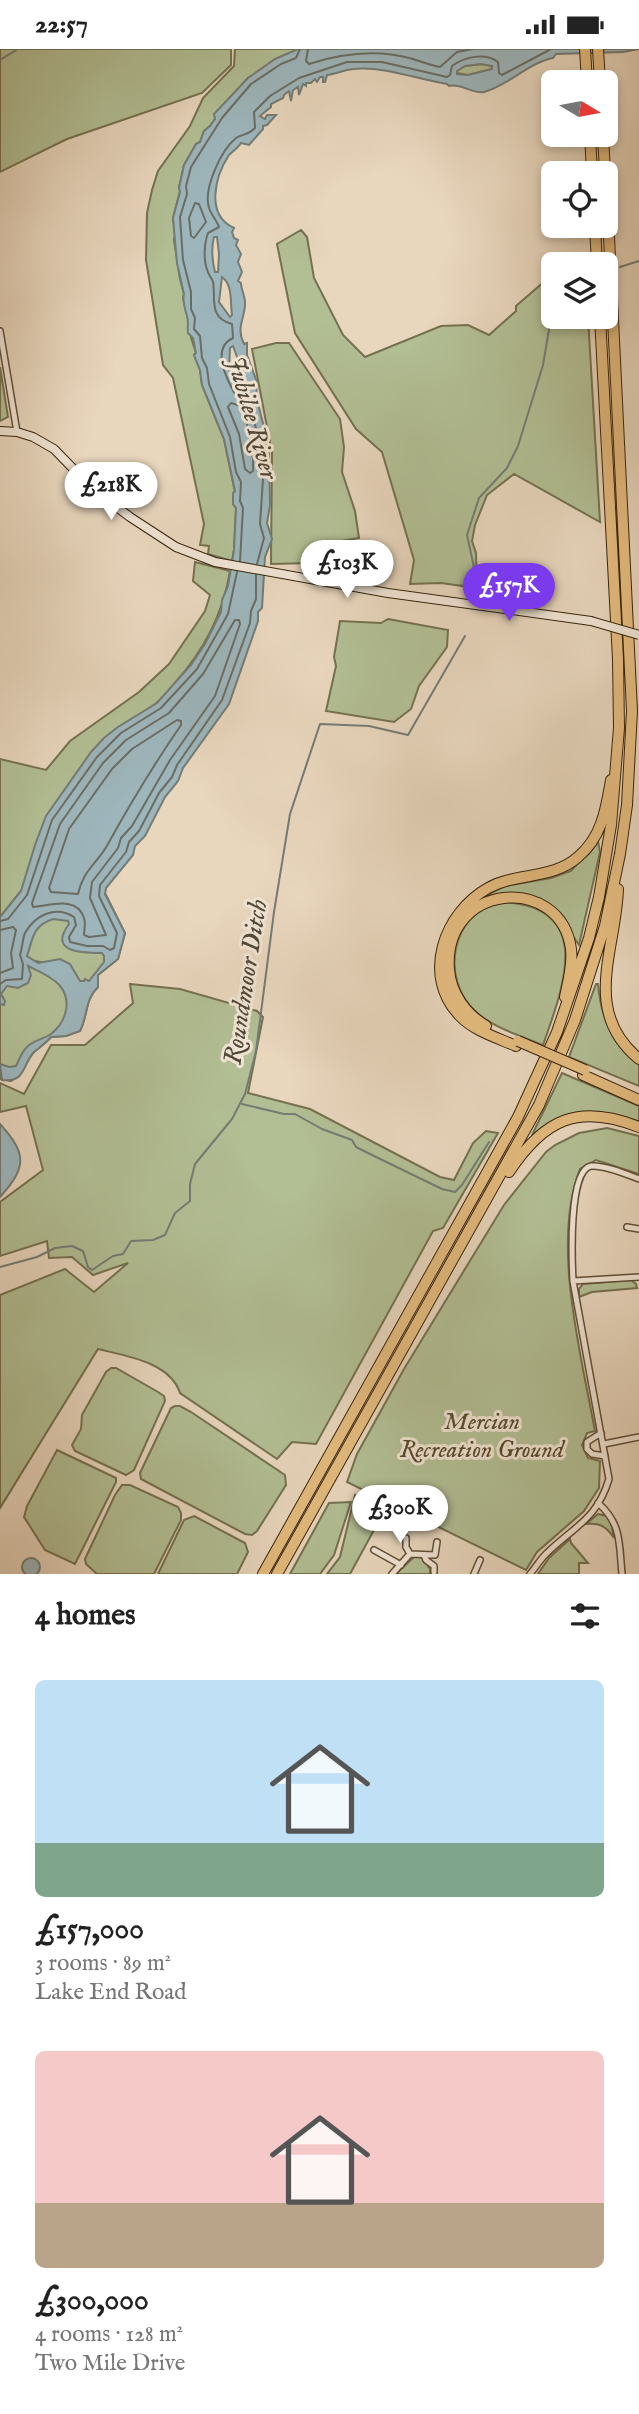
<!DOCTYPE html>
<meta charset="utf-8">
<style>
body{margin:0;font-family:"IM FELL English",serif;background:#f6f6f6;color:#222;height:100vh;display:flex;flex-direction:column;font-size:26px;white-space:nowrap}
*{box-sizing:border-box;margin:0}
p{font-size:23px;color:#767676}
.icon{flex:none;width:38px;height:38px;fill:none;stroke:currentColor;stroke-width:2;stroke-linecap:round;stroke-linejoin:round}
.map{position:relative;height:1525px;overflow:hidden}
.panel{display:flex;flex-direction:column;background:#fff;flex:1}
.panel>*{flex:none}
.needle{width:46px;rotate:100deg}
.tools{position:absolute;left:541px;top:21px;display:grid;gap:14px}
.tools a{display:grid;place-items:center;width:77px;height:77px;border-radius:10px;background:#fff;box-shadow:0 4px 10px #0003;font-size:35px}
.price{position:absolute;translate:-50% -60px;padding:0 16px;border-radius:24px;background:#fff;color:#222;font-size:23px;line-height:46px;filter:drop-shadow(0 2px 4px #0008)}
.price::after{content:'';position:absolute;left:50%;top:42px;width:21px;height:16px;margin-left:-10px;background:inherit;clip-path:polygon(0 0,100% 0,50% 100%)}
.price.on{background:#7c3aed;color:#fff}
ul{padding:0;list-style:none}
li{display:grid;align-content:center;gap:14px;height:371px;padding:0 35px}
li span{display:grid;place-items:center;height:217px;border-radius:10px;color:#555}
li>.icon{margin-inline-start:auto}
span .icon{width:126px;height:126px;fill:#fffc;stroke-width:1}
li b{font-size:30px}
h2{display:flex;justify-content:space-between;align-items:center;height:84px;padding:0 35px;font-size:30px}
.status{display:flex;justify-content:space-between;align-items:center;height:49px;padding:0 35px;background:#fff;direction:ltr}
.status svg{height:19px;fill:currentColor}
.map>svg:first-child{display:block}
.green{fill:#b2be94;stroke:#747150;stroke-width:2}
.water{fill:#9db6bc;stroke:#747c75;stroke-width:2;fill-rule:evenodd}
.lines{fill:none;stroke-linecap:round;stroke-linejoin:round}
.shore{stroke:#6a6d64;stroke-width:2}
.stream{stroke:#747c75;stroke-width:2}
.minor-casing{stroke:#635038;stroke-width:8}
.secondary-casing{stroke:#37240b;stroke-width:10}
.motorway-casing{stroke:#37240b;stroke-width:12}
.minor{stroke:#f0e4d4;stroke-width:5}
.secondary{stroke:#f0e4d4;stroke-width:8}
.motorway{stroke:#e4bb7e;stroke-width:10}
.secondary-bridge-casing{stroke:#37240b;stroke-width:10;stroke-linecap:butt}
.motorway-bridge-casing{stroke:#37240b;stroke-width:12;stroke-linecap:butt}
.secondary-bridge{stroke:#f0e4d4;stroke-width:8}
.motorway-bridge{stroke:#e4bb7e;stroke-width:10}
.labels{text-anchor:middle;dominant-baseline:central;stroke-width:6;stroke-linejoin:round;paint-order:stroke}
.park-label{font-size:24px;font-style:italic;fill:#564a2d;stroke:#f0e4d4}
.water-label{font-size:26px;font-style:italic;fill:#504837;stroke:#f0e4d4}
</style>
<div class="status"><b>22:57</b><svg viewBox="0 0 49 12"><path d="M0 12V9h3v3zM5 12V6h3v6zM10 12V3h3v9zM15 12V0h3v12zM26 1h20v11H26zM47 4h2v5h-2z"/></svg></div>
<div class="map">
<svg width="639" height="1525" viewBox="0 0 639 1525">
<rect width="100%" height="100%" fill="#e8d6bd"/>
<filter id="stains"><feTurbulence type="fractalNoise" baseFrequency=".00286" numOctaves="4"/><feColorMatrix values="0 0 0 0 .2 0 0 0 0 .09 0 0 0 0 .02 0 0 0 .5 -.17"/></filter>
<radialGradient id="worn" r=".72"><stop offset=".6" stop-color="#630" stop-opacity="0"/><stop offset="1" stop-color="#630" stop-opacity=".3"/></radialGradient>
<path class="green" d="M 0,0 L 231,0 L 231,16 L 202,44 L 67,90 L 0,123 Z
M 235,0 L 298,0 L 248,29 L 215,65 L 215,70 L 210,77 L 204,82 L 200,93 L 196,95 L 184,116 L 179,139 L 180,142 L 173,169 L 175,185 L 174,191 L 180,230 L 184,245 L 183,249 L 188,270 C 187,280 193,294 196,304 L 194,306 L 200,321 L 202,336 L 224,390 L 235,443 L 233,455 L 236,459 L 234,501 L 232,512 L 208,505 L 209,497 L 200,496 L 204,475 L 173,329 L 163,316 L 146,211 L 147,164 L 152,141 L 158,122 L 190,77 L 203,49 L 234,17 Z
M 481,15 L 492,17 L 492,20 L 468,26 L 457,24 L 457,22 L 465,17 Z
M 301,181 L 307,188 L 314,229 L 343,286 L 365,308 L 441,277 L 468,276 L 489,286 L 516,262 L 516,257 L 553,225 L 553,268 L 588,268 L 600,473 L 514,425 L 487,446 L 475,476 L 472,492 L 476,504 L 477,539 L 441,534 L 410,535 L 414,511 L 382,403 L 356,380 L 295,284 L 277,195 Z
M 276,294 L 289,294 L 340,370 L 344,398 L 342,423 L 355,462 L 359,489 L 318,496 L 312,514 L 271,515 L 272,404 L 252,300 Z
M 0,318 L 8,368 L 0,372 Z
M 195,513 L 230,522 C 223,566 204,602 174,635 C 168,642 162,650 155,655 C 138,668 117,676 102,692 L 104,698 L 29,832 L 0,868 L 0,710 L 46,721 L 70,692 L 139,643 L 169,615 L 205,562 L 210,546 L 193,532 Z
M 388,570 L 448,581 L 447,598 L 419,637 L 411,660 L 394,673 L 326,662 L 336,617 L 334,608 L 340,572 L 381,574 Z
M 598,792 L 600,803 L 579,896 C 565,874 543,845 515,845 C 506,845 497,847 487,846 L 505,837 L 551,829 L 571,822 Z
M 105,844 L 125,884 L 118,910 L 98,926 L 98,938 C 85,950 88,966 80,982 L 66,987 L 51,988 C 46,994 39,998 33,1004 C 25,1013 24,1025 11,1032 L 0,1030 L 0,937 L 22,912 L 49,915 L 26,910 L 24,906 L 29,889 L 42,869 Z
M 502,853 C 596,857 563,939 543,996 C 521,987 494,979 476,963 C 439,930 451,862 502,853 Z
M 130,935 L 180,940 L 257,962 L 263,968 L 248,1044 L 310,1060 L 440,1128 L 454,1131 L 473,1094 L 486,1082 L 498,1084 L 443,1179 L 433,1182 L 316,1395 L 292,1393 L 277,1410 L 180,1344 C 170,1313 126,1307 98,1300 L 0,1459 L 0,1246 L 65,1220 L 94,1243 L 128,1214 L 93,1226 L 72,1208 L 49,1209 L 47,1192 L 0,1207 L 0,1153 L 43,1121 L 26,1057 L 0,1063 L 0,1034 L 24,1045 L 51,996 L 85,996 L 133,954 Z
M 596,935 L 598,935 C 601,971 612,991 639,1015 L 639,1037 L 569,1008 Z
M 562,1024 L 639,1057 L 639,1073 L 615,1066 L 543,1078 L 532,1086 Z
M 607,1079 L 639,1087 L 639,1125 L 596,1111 L 580,1120 C 551,1194 581,1305 595,1382 L 587,1384 L 582,1396 L 588,1409 L 600,1412 L 599,1439 L 584,1462 L 537,1503 L 526,1521 L 347,1433 L 357,1405 L 404,1320 L 504,1156 L 546,1103 L 555,1096 L 579,1084 Z
M 631,1231 L 636,1235 L 637,1239 L 592,1243 L 579,1248 L 579,1240 L 583,1235 Z
M 111,1319 L 116,1319 L 158,1343 L 164,1347 L 165,1352 L 134,1421 L 126,1426 L 75,1402 L 72,1396 L 81,1380 L 82,1366 L 106,1323 Z
M 175,1357 L 180,1357 L 191,1363 L 285,1426 L 286,1436 L 257,1482 L 252,1486 L 245,1485 L 141,1430 L 140,1424 L 171,1359 Z
M 57,1401 L 116,1429 L 116,1433 L 75,1515 L 45,1501 L 24,1468 L 27,1457 Z
M 122,1436 L 130,1436 L 178,1458 L 181,1464 L 181,1471 L 154,1525 L 97,1525 L 86,1515 L 85,1510 L 115,1446 Z
M 355,1446 L 386,1459 L 350,1525 L 327,1525 L 340,1508 Z
M 351,1453 L 334,1506 L 320,1525 L 290,1525 L 329,1454 Z
M 598,1465 L 607,1467 L 611,1473 L 614,1489 C 606,1477 600,1474 586,1475 Z
M 194,1467 L 245,1494 L 248,1503 L 237,1525 L 158,1525 L 184,1471 Z
M 570,1490 L 571,1494 L 588,1514 L 579,1514 L 579,1525 L 538,1525 L 549,1509 Z
M 414,1508 L 422,1508 L 430,1520 L 430,1525 L 396,1525 Z"/>
<path class="water" d="M 298,0 L 639,0 L 623,3 L 556,5 L 553,9 C 528,14 509,36 484,43 C 472,45 461,34 449,37 L 447,35 C 415,30 386,17 353,20 C 344,21 335,25 327,26 L 325,33 L 323,33 L 323,28 L 320,28 L 317,33 L 315,30 L 311,34 L 306,34 L 306,37 L 303,35 L 299,46 L 298,38 L 293,41 L 291,52 L 289,42 L 284,46 L 283,49 L 271,55 L 271,58 L 260,67 L 265,70 L 267,66 L 276,66 L 267,76 L 263,77 L 263,80 L 249,96 L 241,94 C 238,99 233,102 229,106 C 215,127 205,166 234,179 L 232,183 L 234,189 L 238,191 L 236,196 L 241,205 L 238,213 L 242,223 L 238,232 L 241,234 C 241,241 246,249 245,256 C 244,271 236,279 244,295 L 247,294 L 247,306 L 257,333 L 256,347 L 265,382 L 266,400 L 269,404 L 270,456 L 267,474 L 272,490 L 265,508 L 262,559 L 258,563 L 258,572 L 229,655 L 183,719 L 178,732 L 165,748 L 145,787 L 135,797 L 133,806 L 106,839 L 105,845 L 125,884 L 118,910 L 98,926 L 98,938 C 85,950 88,966 80,982 L 66,987 L 51,988 C 46,994 40,998 34,1003 C 22,1016 26,1034 2,1031 L 0,1015 L 9,1018 L 16,1017 C 19,1011 22,1002 27,998 C 33,991 44,990 51,985 C 65,974 73,953 60,937 C 53,928 38,922 28,917 L 31,926 L 28,934 L 18,939 L 7,937 L 1,945 L 5,952 L 4,956 L 0,955 L 0,868 L 21,842 L 35,796 L 46,767 L 91,703 L 104,689 L 118,678 L 157,654 L 191,616 L 205,595 L 221,563 L 222,551 L 228,537 L 234,501 L 236,459 L 233,455 L 233,444 L 235,442 L 224,390 L 202,336 L 200,321 L 194,306 L 196,304 L 193,289 L 188,284 C 187,278 189,272 187,267 C 185,259 182,253 184,245 L 177,214 L 173,169 L 180,143 L 179,139 L 184,116 L 196,95 L 200,93 L 204,82 L 210,77 L 215,70 L 214,65 L 248,29 L 275,10 ZM 481,15 L 492,17 L 492,20 L 468,26 L 457,25 L 457,22 L 465,17 ZM 214,188 L 217,188 L 219,205 L 218,223 L 215,223 C 212,211 211,200 214,188 ZM 222,228 C 233,236 230,252 232,266 L 230,268 L 219,253 ZM 233,297 L 244,327 L 243,340 L 241,341 L 229,321 L 230,299 ZM 53,870 L 68,872 L 69,875 C 48,903 81,904 102,904 L 104,907 L 104,913 L 89,932 L 85,930 L 84,932 L 80,932 L 70,915 L 60,910 L 38,914 L 27,907 C 33,890 32,877 53,870 Z
M 0,1075 C 27,1105 27,1118 0,1148 Z
M22 1518a9 9 0 1 1 18 0a9 9 0 1 1-18 0Z"/>
<g class="lines">
<path class="shore" d="M 308,0 L 306,12 L 309,15 C 343,4 378,0 413,10 C 422,13 430,16 440,18 L 457,3 L 473,0
M 195,154 L 199,155 L 206,173 L 194,189 L 191,187 L 189,169 Z
M 231,354 L 241,357 L 245,363 L 253,410 L 253,422 L 250,424 L 245,420 L 239,385 L 228,358 Z
M 240,512 L 243,459 L 240,452 L 241,433 L 236,423 L 230,388 L 209,335 L 207,319 L 202,309 L 200,287 L 194,280 L 195,269 L 191,260 L 191,243 L 183,211 L 180,168 L 187,145 L 186,137 L 191,118 L 222,69 L 251,35 L 281,15 L 296,9 L 300,0
M 257,515 L 264,489 L 260,475 L 263,430 L 262,407 L 249,348 L 235,345 C 226,329 211,299 233,289 L 232,275 C 208,269 216,249 213,233 C 213,231 208,225 208,223 C 203,212 204,195 208,184 L 219,178 C 217,172 211,165 209,159 C 203,140 221,101 236,89 C 244,84 247,87 255,79 L 254,63 L 270,47 L 299,29 L 347,13 L 382,13 L 447,28 L 450,26 L 452,17 C 464,8 485,3 498,13 L 499,24 L 502,26 L 551,0
M 235,571 L 239,571 L 240,575 L 215,647 L 170,711 L 132,777 L 121,789 L 118,799 L 92,833 L 90,849 L 106,886 L 89,888 L 84,886 C 84,881 86,875 84,869 C 77,846 49,857 33,858 L 32,854 L 60,775 L 103,714 L 126,691 L 169,664 L 203,625 Z
M 177,671 L 181,672 L 181,676 C 155,714 130,755 108,795 C 97,815 83,821 78,845 L 51,843 L 49,839 L 69,780 L 112,720 L 132,700 Z
M 0,872 L 8,870 L 27,846 L 52,771 L 97,708 L 121,684 L 161,659 L 197,620 L 228,565 L 237,523
M 0,881 L 13,878 L 16,881 L 11,904 L 13,919 L 0,924
M 0,935 L 6,931 L 22,930 L 23,915 L 20,906 C 22,900 23,888 25,884 C 35,866 56,856 74,868 L 76,876 L 69,888 L 70,893 L 87,897 L 103,897 L 110,901 L 114,899 L 117,884 L 99,847 L 100,836 L 126,803 L 129,793 L 139,782 L 159,744 L 172,728 L 177,716 L 222,651 L 250,574 L 251,562 L 256,550 L 256,526"/>
<path class="stream" d="M 0,11 L 18,0
M 620,218 L 639,212
M 474,540 L 475,523 L 467,486 L 479,449 L 507,419 L 518,397 L 543,316 L 553,257
M 242,1055 L 284,1065 L 295,1065 L 322,1080 L 352,1091 L 356,1098 L 374,1107 L 442,1140 L 455,1143 L 462,1136 L 489,1093
M 0,1218 L 37,1208 L 55,1199 L 72,1197 L 83,1202 L 88,1218 L 92,1221 L 113,1207 L 123,1205 L 131,1192 L 153,1191 L 165,1186 L 175,1164 L 190,1152 L 190,1135 L 195,1115 L 232,1070 L 245,1045 L 256,1002 L 274,863 L 290,765 L 320,675 L 369,677 L 408,686 L 465,587"/>
<g class="minor-casing">
<path id="minor" d="M 0,282 L 17,383
M 627,1178 L 639,1180
M 573,1232 L 639,1228
M 601,1384 L 587,1393 L 587,1400 L 592,1405 L 605,1407
M 604,1395 L 639,1388
M 598,1454 C 622,1475 619,1495 622,1525
M 406,1489 L 406,1498 L 410,1505
M 374,1501 L 401,1516
M 424,1506 L 426,1511 L 434,1517 L 434,1523
M 392,1525 L 410,1505 L 435,1506 L 437,1493
M 474,1525 L 480,1511
M 530,1525 C 536,1518 541,1509 548,1503 C 575,1477 597,1470 609,1430 L 573,1232 C 572,1213 568,1121 591,1117 C 605,1116 626,1125 639,1130"/>
</g>
<g class="secondary-casing">
<path id="secondary" d="M 0,382 L 17,383 L 33,388 L 54,400 L 93,440 L 130,468 L 176,498 L 215,513 L 388,544 L 591,572"/>
</g>
<g class="motorway-casing">
<path id="motorway" d="M 585,0 L 587,33
M 598,0 L 600,33
M 590,86 L 592,124
M 603,86 L 605,124
M 595,177 L 597,215
M 618,840 C 616,901 581,962 639,1010
M 486,977 C 466,965 451,945 449,921 C 442,833 561,824 571,900 C 573,916 568,933 565,948
M 516,997 C 498,989 474,982 460,967 C 421,927 444,864 488,839 C 517,823 552,831 578,808 C 602,788 606,760 611,731
M 583,1026 L 639,1051
M 509,1123 C 544,1070 578,1054 639,1078
M 263,1525 L 518,1068 L 557,983 L 589,889 L 599,848 L 611,776 L 619,679 L 618,610 L 600,268
M 277,1525 L 539,1056 L 575,971 L 605,877 L 620,805 L 627,756 L 632,662 L 606,126"/>
</g>
<use href="#minor" class="minor"/>
<use href="#secondary" class="secondary"/>
<use href="#motorway" class="motorway"/>
<g class="secondary-bridge-casing">
<path id="secondary-bridge" d="M 591,572 L 639,586"/>
</g>
<g class="motorway-bridge-casing">
<path id="motorway-bridge" d="M 518,992 L 585,1021"/>
</g>
<use href="#secondary-bridge" class="secondary-bridge"/>
<use href="#motorway-bridge" class="motorway-bridge"/>
</g>
<g class="labels">
<g class="park-label">
<text x="482" y="1373">Mercian<tspan x="482" dy="28">Recreation Ground</tspan></text>
</g>
<g class="water-label">
<text transform="translate(252 369) rotate(74)">Jubilee River</text>
<text transform="translate(246 933) rotate(-81)">Roundmoor Ditch</text>
</g>
</g>
<rect width="100%" height="100%" filter="url(#stains)"/>
<rect width="100%" height="100%" fill="url(#worn)"/>
</svg>
<div class="tools">
<a><svg class="needle" viewBox="-14 -14 28 28"><path d="M0-13l5 13h-10z" fill="#e53935"/><path d="M0 13l5-13h-10z" fill="#767676"/></svg></a>
<a><svg class="icon" aria-label="locate" viewBox="0 0 24 24"><circle cx="12" cy="12" r="6"/><path d="M12 2v4M12 18v4M2 12h4M18 12h4"/></svg></a>
<a><svg class="icon" aria-label="layers" viewBox="0 0 24 24"><path d="M12 4l9 5-9 5-9-5zM3 14l9 5 9-5"/></svg></a>
</div>
<b class="price" style="left:111px;top:473px">£218K</b>
<b class="price" style="left:347px;top:551px">£103K</b>
<b class="price on" style="left:509px;top:574px">£157K</b>
<b class="price" style="left:400px;top:1496px">£300K</b>
</div>
<section class="panel">
<h2>4 homes<svg class="icon" aria-label="filters" viewBox="0 0 24 24"><path d="M4 7h16M4 17h16"/><circle cx="9" cy="7" r="2"/><circle cx="15" cy="17" r="2"/></svg></h2>
<ul>
<li><span style="background:linear-gradient(#bfe0f5 75%,#7fa58c 0)"><svg class="icon" aria-label="home" viewBox="0 0 24 24"><path d="M3 11l9-7 9 7M6 9v11h12V9"/></svg></span><div><b>£157,000</b><p>3 rooms · 89 m²</p><p>Lake End Road</p></div></li>
<li><span style="background:linear-gradient(#f6c9c9 70%,#b9a48a 0)"><svg class="icon" aria-label="home" viewBox="0 0 24 24"><path d="M3 11l9-7 9 7M6 9v11h12V9"/></svg></span><div><b>£300,000</b><p>4 rooms · 128 m²</p><p>Two Mile Drive</p></div></li>
</ul>
</section>
